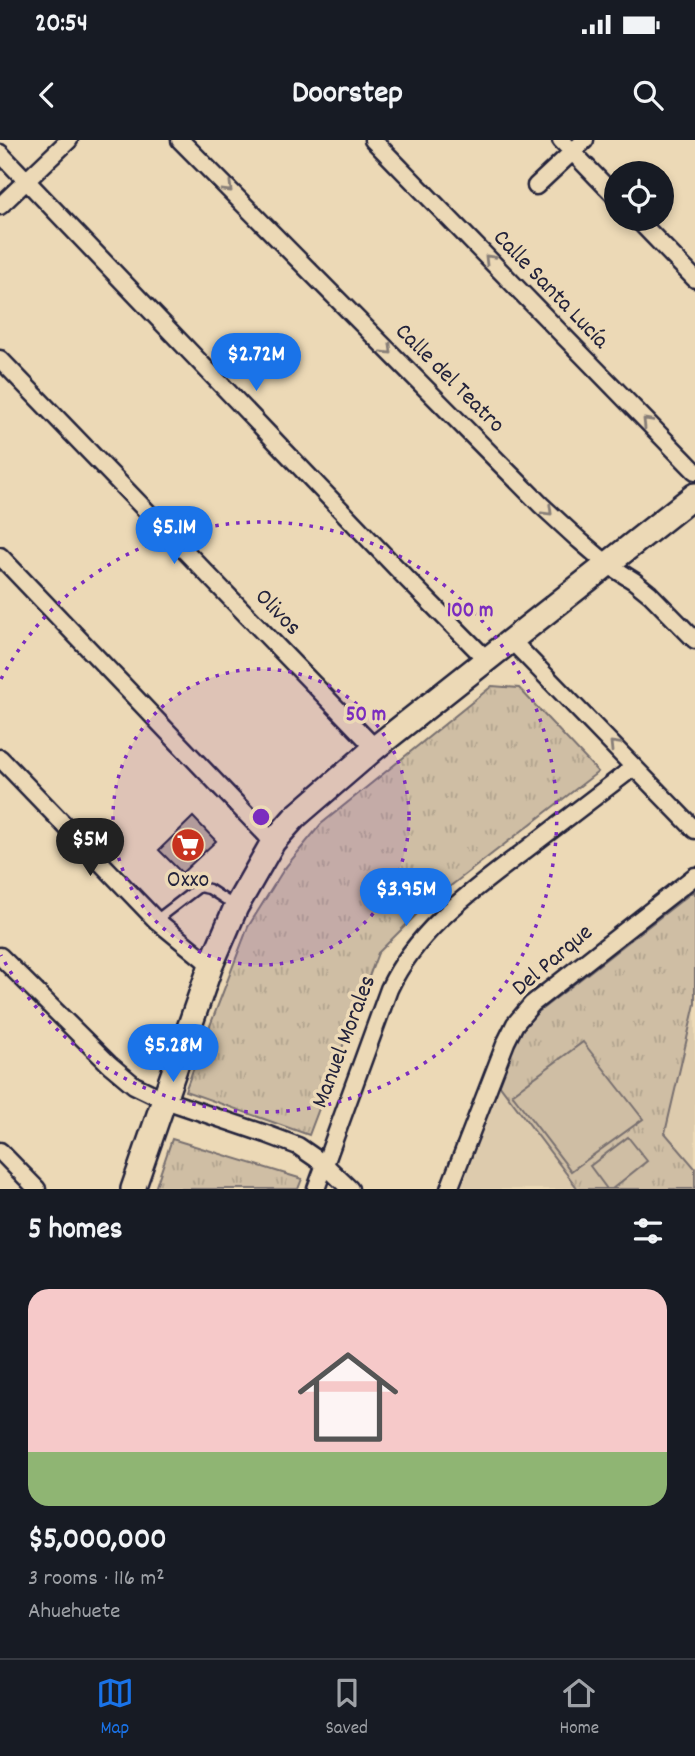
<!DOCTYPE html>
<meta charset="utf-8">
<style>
body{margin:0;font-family:Dekko,sans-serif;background:#20242c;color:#f1f3f6;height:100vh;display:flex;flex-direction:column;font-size:26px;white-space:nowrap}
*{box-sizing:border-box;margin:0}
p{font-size:23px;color:#9ea1a6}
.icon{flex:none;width:38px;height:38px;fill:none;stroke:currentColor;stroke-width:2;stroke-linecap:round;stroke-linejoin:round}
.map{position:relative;height:1049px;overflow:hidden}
.drawer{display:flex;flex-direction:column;background:#171b24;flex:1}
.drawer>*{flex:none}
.fabs{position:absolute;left:604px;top:21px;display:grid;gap:14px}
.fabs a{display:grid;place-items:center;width:70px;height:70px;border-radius:50%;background:#171b24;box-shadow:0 4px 10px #0003;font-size:35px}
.price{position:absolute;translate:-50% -60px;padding:0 16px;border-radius:24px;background:#1a73e8;color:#fff;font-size:23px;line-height:46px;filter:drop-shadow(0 2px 4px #0008)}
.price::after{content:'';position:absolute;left:50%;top:42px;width:21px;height:16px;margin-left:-10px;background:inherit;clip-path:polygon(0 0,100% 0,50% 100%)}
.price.active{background:#222;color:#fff}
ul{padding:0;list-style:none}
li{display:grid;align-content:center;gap:14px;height:371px;padding:0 28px}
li+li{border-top:2px solid #363941}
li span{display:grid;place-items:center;height:217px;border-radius:21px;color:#555}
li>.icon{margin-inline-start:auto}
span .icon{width:126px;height:126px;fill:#fffc;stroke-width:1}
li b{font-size:30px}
h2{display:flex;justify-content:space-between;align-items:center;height:84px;padding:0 28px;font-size:30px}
.status{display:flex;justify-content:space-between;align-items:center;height:49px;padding:0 35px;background:#171b24;direction:ltr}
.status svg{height:19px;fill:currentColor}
header{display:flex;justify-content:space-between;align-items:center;height:91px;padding:0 28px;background:#171b24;font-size:32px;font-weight:700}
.tabs{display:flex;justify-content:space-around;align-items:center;height:98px;border-top:2px solid #363941;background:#171b24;font-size:19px;color:#9ea1a6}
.tabs a{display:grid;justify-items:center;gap:4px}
.tabs .active{color:#1a73e8}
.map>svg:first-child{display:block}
.built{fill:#ddcbad}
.grass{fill:url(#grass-tufts);stroke:#787070;stroke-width:2}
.pitch{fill:#cfbea4;stroke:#787070;stroke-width:2}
.building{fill:#baab97;stroke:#22223b;stroke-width:2}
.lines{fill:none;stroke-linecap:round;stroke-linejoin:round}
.lane-casing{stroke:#22223b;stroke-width:13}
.street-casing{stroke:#22223b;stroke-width:21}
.secondary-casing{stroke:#22223b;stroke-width:28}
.lane{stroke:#ecd9b6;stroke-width:8}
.street{stroke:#ecd9b6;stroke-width:16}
.secondary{stroke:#ecd9b6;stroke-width:23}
.oneway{stroke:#877e78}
.ring{fill:none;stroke:#7b2cbf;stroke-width:3.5;stroke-dasharray:3.5 7}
.labels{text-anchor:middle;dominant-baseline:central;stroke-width:7;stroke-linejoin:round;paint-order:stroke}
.street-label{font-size:24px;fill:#22223b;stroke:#ecd9b6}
.poi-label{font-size:24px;fill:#22223b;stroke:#ecd9b6}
.centre{fill:#7b2cbf;stroke:#ecd9b6;stroke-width:3.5}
.ring-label{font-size:21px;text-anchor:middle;font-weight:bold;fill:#7b2cbf;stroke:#ecd9b6;stroke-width:7;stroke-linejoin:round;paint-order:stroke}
</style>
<div class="status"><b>20:54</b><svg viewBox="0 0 49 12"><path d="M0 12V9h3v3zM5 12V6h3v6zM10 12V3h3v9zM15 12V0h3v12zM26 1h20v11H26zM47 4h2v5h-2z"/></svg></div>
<header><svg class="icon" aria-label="back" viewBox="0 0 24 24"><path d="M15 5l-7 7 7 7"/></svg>Doorstep<svg class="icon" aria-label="search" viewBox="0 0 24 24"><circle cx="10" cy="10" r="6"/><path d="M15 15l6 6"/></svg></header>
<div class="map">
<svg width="695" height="1049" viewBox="0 0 695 1049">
<defs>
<pattern id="grass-tufts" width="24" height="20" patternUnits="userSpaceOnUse" patternTransform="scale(1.75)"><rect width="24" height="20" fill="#cfbea4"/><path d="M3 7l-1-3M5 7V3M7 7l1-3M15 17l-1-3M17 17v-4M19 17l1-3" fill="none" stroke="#b1a38e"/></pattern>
</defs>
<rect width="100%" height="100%" fill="#ecd9b6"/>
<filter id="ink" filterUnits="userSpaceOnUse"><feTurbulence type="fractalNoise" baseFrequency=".0143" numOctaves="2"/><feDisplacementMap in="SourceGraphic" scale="14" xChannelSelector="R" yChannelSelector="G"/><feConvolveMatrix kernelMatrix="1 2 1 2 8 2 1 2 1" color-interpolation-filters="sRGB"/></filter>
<g filter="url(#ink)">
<path class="built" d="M 695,864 L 695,1028 L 665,993 Z
M 499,944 L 578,1049 L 461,1049 Z"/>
<path class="grass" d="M 492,546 L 519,548 L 598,632 L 426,765 L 378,813 L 309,995 L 185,951 L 248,787 L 284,729 L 321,684 Z
M 695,750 L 695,864 L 665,993 L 695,1028 L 695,1049 L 578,1049 L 499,944 L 511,902 L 537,873 Z
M 172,999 L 302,1039 L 298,1049 L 155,1049 Z"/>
<path class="pitch" d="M 583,902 L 643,979 L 571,1031 L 512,954 Z
M 628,997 L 647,1021 L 612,1049 L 607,1049 L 590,1026 Z"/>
<path class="building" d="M 193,677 L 216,701 L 182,733 L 159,710 Z"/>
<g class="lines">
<g class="lane-casing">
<path id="lane" d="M 156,780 L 199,747 L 209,749 L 235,766"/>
</g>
<g class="street-casing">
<path id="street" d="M 180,0 L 541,365 L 579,400 L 607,424 L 634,441 L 650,454 L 695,500
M 373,0 L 695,331
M 561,0 L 616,57
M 0,13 L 406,438 L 486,519
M 536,46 L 585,0
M 0,66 L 69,0
M 637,79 L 695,139
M 0,219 L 375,608
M 0,416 L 273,702
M 511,500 L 695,690
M 0,618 L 156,780 L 211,825
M 0,816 L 109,924 L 134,945 L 165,960 L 266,994 L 298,1006 L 324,1024 L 350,1049
M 0,1011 L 37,1049
M 316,1049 L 389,849 C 417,789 472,751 523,712 C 560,684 597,655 634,627
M 449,1049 L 506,902 L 515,884 L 532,864 L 695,736"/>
</g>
<g class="secondary-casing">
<path id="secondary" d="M 133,1049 L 211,825 L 236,767 L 273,702 L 295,677 L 375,608 L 695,355"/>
</g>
<use href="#lane" class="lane"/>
<use href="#street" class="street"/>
<use href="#secondary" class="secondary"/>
</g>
<defs><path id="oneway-chevron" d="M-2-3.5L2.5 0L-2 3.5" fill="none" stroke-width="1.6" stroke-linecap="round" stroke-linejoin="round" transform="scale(1.75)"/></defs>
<g class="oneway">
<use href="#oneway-chevron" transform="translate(228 48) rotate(45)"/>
<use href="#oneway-chevron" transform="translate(489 119) rotate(-134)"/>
<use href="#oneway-chevron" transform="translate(388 210) rotate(45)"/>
<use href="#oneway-chevron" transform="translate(647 282) rotate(-134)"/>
<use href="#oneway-chevron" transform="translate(548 371) rotate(44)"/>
<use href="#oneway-chevron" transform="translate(614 605) rotate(-134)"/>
</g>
</g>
<circle cx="261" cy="677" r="148" fill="#7b2cbf" fill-opacity=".12"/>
<g class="ring">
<circle cx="261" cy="677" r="148"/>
<path d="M1 539A295 295 0 1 1 1 815"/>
</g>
<defs>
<g id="supermarket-disc" transform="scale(1.75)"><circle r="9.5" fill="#c8321e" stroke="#ecd9b6"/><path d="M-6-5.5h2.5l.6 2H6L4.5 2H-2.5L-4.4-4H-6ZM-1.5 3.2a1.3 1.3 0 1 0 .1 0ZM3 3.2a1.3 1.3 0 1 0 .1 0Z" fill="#fff"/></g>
</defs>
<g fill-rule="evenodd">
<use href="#supermarket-disc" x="188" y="705"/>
</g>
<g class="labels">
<g class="street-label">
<text transform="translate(550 150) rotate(46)">Calle Santa Lucía</text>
<text transform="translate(449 239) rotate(45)">Calle del Teatro</text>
<text transform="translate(277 473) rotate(46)">Olivos</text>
<text transform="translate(553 821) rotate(-40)">Del Parque</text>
<text transform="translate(345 902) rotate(-69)">Manuel Morales</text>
</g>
<g class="poi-label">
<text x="188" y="741">Oxxo</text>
</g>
</g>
<circle cx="261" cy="677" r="10" class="centre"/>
<g class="ring-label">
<text x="470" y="476">100 m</text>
<text x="366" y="580">50 m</text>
</g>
</svg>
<div class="fabs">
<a><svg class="icon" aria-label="locate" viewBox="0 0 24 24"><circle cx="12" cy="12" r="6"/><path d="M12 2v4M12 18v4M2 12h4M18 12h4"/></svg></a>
</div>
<b class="price" style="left:256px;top:253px">$2.72M</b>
<b class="price" style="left:174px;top:426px">$5.1M</b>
<b class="price active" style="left:90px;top:738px">$5M</b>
<b class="price" style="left:406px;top:788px">$3.95M</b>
<b class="price" style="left:173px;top:944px">$5.28M</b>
</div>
<section class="drawer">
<h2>5 homes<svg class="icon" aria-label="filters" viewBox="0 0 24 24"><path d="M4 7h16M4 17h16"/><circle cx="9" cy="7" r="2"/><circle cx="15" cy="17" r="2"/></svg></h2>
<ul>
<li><span style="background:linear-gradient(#f6c9c9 75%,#8fb573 0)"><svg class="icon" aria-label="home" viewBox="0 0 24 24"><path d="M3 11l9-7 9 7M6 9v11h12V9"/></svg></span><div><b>$5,000,000</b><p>3 rooms · 116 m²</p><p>Ahuehuete</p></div></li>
</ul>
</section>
<nav class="tabs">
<a class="active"><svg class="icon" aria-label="map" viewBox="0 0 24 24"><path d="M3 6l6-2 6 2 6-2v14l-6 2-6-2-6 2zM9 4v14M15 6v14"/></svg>Map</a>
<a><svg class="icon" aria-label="saved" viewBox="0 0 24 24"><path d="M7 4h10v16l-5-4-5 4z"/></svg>Saved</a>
<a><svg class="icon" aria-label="home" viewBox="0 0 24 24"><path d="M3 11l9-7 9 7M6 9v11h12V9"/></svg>Home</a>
</nav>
